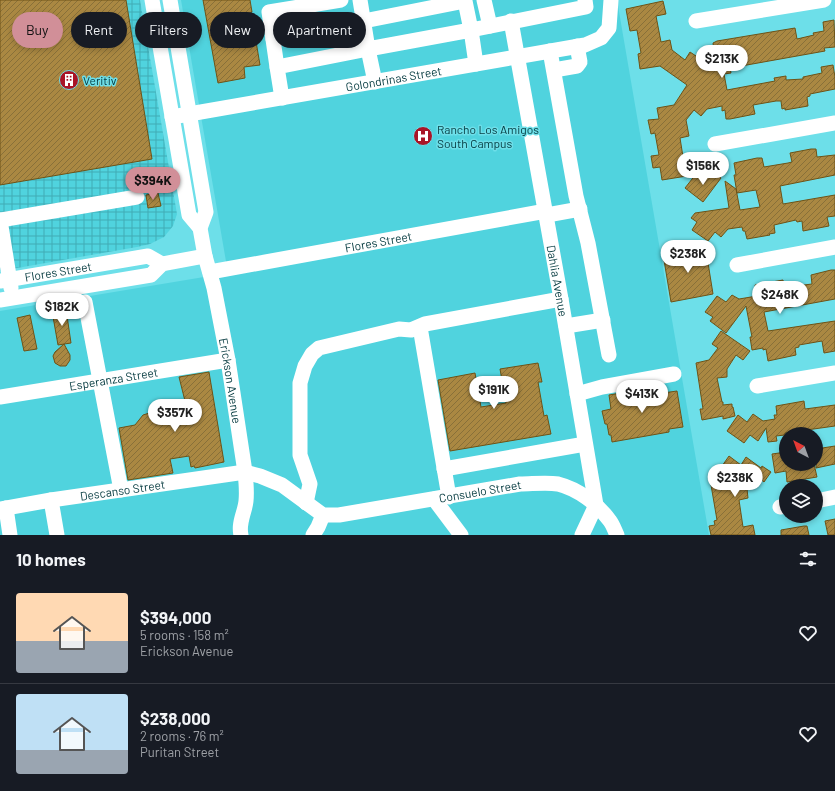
<!DOCTYPE html>
<meta charset="utf-8">
<style>
body{margin:0;font-family:Barlow,sans-serif;background:#20242c;color:#f1f3f6;height:100vh;display:flex;flex-direction:column;font-size:15px;white-space:nowrap}
*{box-sizing:border-box;margin:0}
p{font-size:13px;color:#9ea1a6}
.icon{flex:none;width:22px;height:22px;fill:none;stroke:currentColor;stroke-width:2;stroke-linecap:round;stroke-linejoin:round}
.map{position:relative;height:535px;overflow:hidden}
.side{display:flex;flex-direction:column;background:#171b24;flex:1}
.side>*{flex:none}
.guide{position:absolute;left:12px;top:12px;width:400px;height:36px;display:flex;gap:8px}
.needle{width:26px;rotate:319deg}
.buttons{position:absolute;left:779px;top:427px;display:grid;gap:8px}
.buttons a{display:grid;place-items:center;width:44px;height:44px;border-radius:50%;background:#171b24;box-shadow:0 2px 6px #0003;font-size:20px}
.price{position:absolute;translate:-50% -34px;padding:0 9px;border-radius:14px;background:#fff;color:#222;font-size:13px;line-height:26px;filter:drop-shadow(0 1px 2px #0008)}
.price::after{content:'';position:absolute;left:50%;top:24px;width:12px;height:9px;margin-left:-6px;background:inherit;clip-path:polygon(0 0,100% 0,50% 100%)}
.price.on{background:#d18f98;color:#111}
ul{padding:0;list-style:none}
li{display:flex;align-items:center;gap:12px;height:100px;padding:0 16px}
li+li{border-top:1px solid #363941}
li span{display:grid;place-items:center;flex:none;width:112px;height:80px;border-radius:4px;color:#555}
li>.icon{margin-inline-start:auto}
span .icon{width:48px;height:48px;fill:#fffc;stroke-width:1}
li b{font-size:17px}
h2{display:flex;justify-content:space-between;align-items:center;height:48px;padding:0 16px;font-size:17px}
.chip{padding:0 14px;border-radius:18px;background:#171b24;box-shadow:0 2px 6px #0003;font-size:14px;line-height:36px}
.chip.on{background:#d18f98;color:#111}
.map>svg:first-child{display:block}
.built{fill:#50d3de}
.industrial{fill:url(#industrial-grid)}
.building{fill:url(#building-hatch);stroke:#6e5316}
.lines{fill:none;stroke-linecap:round;stroke-linejoin:round}
.minor{stroke:#fff;stroke-width:15}
.labels{text-anchor:middle;dominant-baseline:central;stroke-width:3;stroke-linejoin:round;paint-order:stroke}
.street-label{font-size:12px;fill:#063b40;stroke:#6ddfe9}
.poi-label{font-size:12px;fill:#063b40;stroke:#6ddfe9;text-anchor:start}
</style>
<div class="map">
<svg width="835" height="535" viewBox="0 0 835 535">
<defs>
<pattern id="industrial-grid" width="8" height="8" patternUnits="userSpaceOnUse"><rect width="8" height="8" fill="#50d3de"/><path d="M0 4h8M4 0v8" fill="none" stroke="#40acb5"/></pattern>
<pattern id="building-hatch" width="6" height="6" patternUnits="userSpaceOnUse"><rect width="6" height="6" fill="#aa8842"/><path d="M-1 1l2-2M0 6l6-6M5 7l2-2" fill="none" stroke="#887039"/></pattern>
</defs>
<rect width="100%" height="100%" fill="#6ddfe9"/>
<path class="built" d="M 181,0 L 617,0 L 709,535 L 0,535 L 0,311 L 228,273 Z"/>
<path class="industrial" d="M 0,0 L 140,0 L 177,214 L 173,226 L 164,237 L 150,244 L 137,247 L 0,271 Z"/>
<path class="building" d="M 0,0 L 126,0 L 152,159 L 0,185 Z
M 203,0 L 250,0 L 252,12 L 251,12 L 260,65 L 244,67 L 245,78 L 218,83 Z
M 663,1 L 666,14 L 656,16 L 661,42 L 670,40 L 672,50 L 685,60 L 690,52 L 699,58 L 713,55 L 712,51 L 714,51 L 713,43 L 717,41 L 795,28 L 797,39 L 814,35 L 813,33 L 824,31 L 823,22 L 834,20 L 835,47 L 824,48 L 825,51 L 730,68 L 731,73 L 724,74 L 727,90 L 775,81 L 774,78 L 786,76 L 786,80 L 803,79 L 803,77 L 822,73 L 821,67 L 833,65 L 835,77 L 835,89 L 810,94 L 810,96 L 807,97 L 808,106 L 785,110 L 785,108 L 782,109 L 781,101 L 776,101 L 753,105 L 755,114 L 730,119 L 726,119 L 725,110 L 722,111 L 722,106 L 707,109 L 701,116 L 694,110 L 686,120 L 689,136 L 680,138 L 684,163 L 691,161 L 693,175 L 662,180 L 660,167 L 653,168 L 651,156 L 659,155 L 655,133 L 651,134 L 648,120 L 659,119 L 657,108 L 674,105 L 687,85 L 660,66 L 640,69 L 638,54 L 641,53 L 637,30 L 630,31 L 626,9 Z
M 811,149 L 816,149 L 817,157 L 835,155 L 835,175 L 780,186 L 783,204 L 835,195 L 835,216 L 827,217 L 829,226 L 803,231 L 802,221 L 797,222 L 796,220 L 774,225 L 775,233 L 769,234 L 770,235 L 747,239 L 745,231 L 743,231 L 742,227 L 728,229 L 721,237 L 715,232 L 708,241 L 692,230 L 697,222 L 691,218 L 695,213 L 729,208 L 725,181 L 736,189 L 740,210 L 760,207 L 756,190 L 737,193 L 734,175 L 736,175 L 734,163 L 757,158 L 762,158 L 764,167 L 788,163 L 792,162 L 790,153 Z
M 712,172 L 714,174 L 715,173 L 721,178 L 703,202 L 685,188 L 696,174 L 703,179 L 704,177 L 706,179 Z
M 158,193 L 161,206 L 148,208 L 146,195 Z
M 705,244 L 713,294 L 671,302 L 663,254 L 695,248 L 695,246 Z
M 831,270 L 835,270 L 835,299 L 764,312 L 768,331 L 835,321 L 835,351 L 824,353 L 822,341 L 799,345 L 799,347 L 795,348 L 796,355 L 768,361 L 766,349 L 763,350 L 763,348 L 752,350 L 750,337 L 752,337 L 746,306 L 726,333 L 710,321 L 713,317 L 705,312 L 717,296 L 726,302 L 732,295 L 739,299 L 757,296 L 755,285 L 783,280 L 784,288 L 804,285 L 812,284 L 811,275 Z
M 66,309 L 71,343 L 58,345 L 52,311 Z
M 30,315 L 37,349 L 24,351 L 17,318 Z
M 721,331 L 750,351 L 743,360 L 736,355 L 727,369 L 727,377 L 717,378 L 722,402 L 723,402 L 723,405 L 732,404 L 732,407 L 733,407 L 735,416 L 723,419 L 723,416 L 702,420 L 700,409 L 703,409 L 696,363 L 709,360 L 718,348 L 712,344 Z
M 64,344 L 70,355 L 70,360 L 66,366 L 60,366 L 55,363 L 53,356 L 55,352 Z
M 538,363 L 542,382 L 538,382 L 544,416 L 547,415 L 551,434 L 450,451 L 438,380 L 475,373 L 481,407 L 506,403 L 500,369 Z
M 209,372 L 224,462 L 195,468 L 194,466 L 191,467 L 189,456 L 170,459 L 173,473 L 128,480 L 119,428 L 135,425 L 143,415 L 159,410 L 159,404 L 163,400 L 169,403 L 173,411 L 185,401 L 179,377 Z
M 662,388 L 663,393 L 677,391 L 683,427 L 669,429 L 669,432 L 612,442 L 611,435 L 609,435 L 607,424 L 605,424 L 602,411 L 611,409 L 609,395 L 621,393 L 621,395 Z
M 804,401 L 805,409 L 835,405 L 835,426 L 785,433 L 785,435 L 776,436 L 777,441 L 768,442 L 766,428 L 758,441 L 750,435 L 744,443 L 727,431 L 738,415 L 747,422 L 753,414 L 763,421 L 775,419 L 774,415 L 777,415 L 776,406 Z
M 835,446 L 835,464 L 816,468 L 816,449 Z
M 786,452 L 786,464 L 814,464 L 817,477 L 787,482 L 786,471 L 775,473 L 772,454 Z
M 729,456 L 741,465 L 746,457 L 761,468 L 762,466 L 771,472 L 764,482 L 757,476 L 747,489 L 748,498 L 739,500 L 743,527 L 753,525 L 755,535 L 711,535 L 709,526 L 715,525 L 714,521 L 717,520 L 711,485 L 741,479 L 722,466 Z
M 835,519 L 835,535 L 828,535 L 825,521 Z
M 804,526 L 807,526 L 809,535 L 781,535 L 781,530 Z"/>
<g class="lines">
<g class="minor">
<path d="M 152,0 L 189,215 L 200,228"/>
<path id="s1" d="M 170,0 L 206,212 L 200,228 L 205,256 L 214,288 L 228,360 L 245,472 C 246,481 247,491 246,501 C 245,512 238,523 241,535"/>
<path d="M 360,0 L 368,49 L 471,30 L 476,64"/>
<path d="M 484,0 L 490,26"/>
<path id="s2" d="M 511,21 L 561,299 L 596,505 L 582,535"/>
<path d="M 696,21 L 824,0"/>
<path d="M 273,39 L 465,1 L 471,30 L 586,7 L 585,0"/>
<path d="M 550,51 L 576,196 L 588,243 L 609,355"/>
<path d="M 277,67 L 269,12 L 341,0"/>
<path d="M 554,70 L 577,66 L 580,62 L 577,46"/>
<path d="M 282,98 L 277,67 L 368,49 L 375,82"/>
<path id="s3" d="M 172,117 L 585,45 L 601,38 L 609,28 L 611,0"/>
<path d="M 715,144 L 835,123"/>
<path d="M 547,215 L 580,209"/>
<path d="M 0,220 L 137,197"/>
<path d="M 0,220 L 11,288"/>
<path d="M 737,265 L 835,247"/>
<path id="s4" d="M 210,272 L 546,211"/>
<path id="s5" d="M 0,281 L 148,256 L 162,264"/>
<path d="M 0,300 L 151,275 L 162,264 L 205,256"/>
<path d="M 85,302 L 121,490"/>
<path d="M 566,326 L 603,320"/>
<path d="M 420,327 L 449,497"/>
<path d="M 757,386 L 835,373"/>
<path d="M 577,394 L 602,387 L 674,374"/>
<path id="s6" d="M 0,397 L 228,360"/>
<path d="M 444,469 L 585,444"/>
<path d="M 434,499 L 461,535"/>
<path d="M 51,500 L 57,535"/>
<path d="M 816,501 L 835,497"/>
<path d="M 306,503 L 310,484 L 300,455 L 300,383 L 305,366 L 312,354 L 319,348 L 399,329 L 411,330 L 425,324 L 561,299"/>
<path d="M 780,507 L 786,506"/>
<path d="M 6,508 L 10,535"/>
<path id="s7" d="M 0,509 L 51,500 L 245,472 L 260,476 L 282,485 L 323,515 L 339,515 L 520,484 C 532,484 546,482 558,484 C 578,489 598,504 610,521 C 613,525 615,531 617,535"/>
<path d="M 313,535 L 318,527 L 323,515"/>
</g>
</g>
<defs>
<g id="building-disc" transform="scale(1)"><circle r="9.5" fill="#a91426" stroke="#6ddfe9"/><path d="M-4-6H4V6H1V3H-1V6H-4ZM-2.5-4.3h1.7v1.8h-1.7ZM.8-4.3h1.7v1.8H.8ZM-2.5-1h1.7V.8h-1.7ZM.8-1h1.7V.8H.8Z" fill="#fff"/></g>
<g id="hospital-disc" transform="scale(1)"><circle r="9.5" fill="#a91426" stroke="#6ddfe9"/><path d="M-5-5h3v3.5h4V-5h3V5h-3V1.5h-4V5h-3Z" fill="#fff"/></g>
</defs>
<g fill-rule="evenodd">
<use href="#building-disc" x="69" y="80"/>
<use href="#hospital-disc" x="423" y="136"/>
</g>
<g class="labels">
<g class="street-label">
<text stroke="none"><textPath href="#s3" startOffset="225">Golondrinas Street</textPath></text>
<text stroke="none"><textPath href="#s4" startOffset="171">Flores Street</textPath></text>
<text stroke="none"><textPath href="#s5" startOffset="59">Flores Street</textPath></text>
<text stroke="none"><textPath href="#s2" startOffset="264">Dahlia Avenue</textPath></text>
<text stroke="none"><textPath href="#s6" startOffset="115">Esperanza Street</textPath></text>
<text stroke="none"><textPath href="#s1" startOffset="388">Erickson Avenue</textPath></text>
<text stroke="none"><textPath href="#s7" startOffset="124">Descanso Street</textPath></text>
<text stroke="none"><textPath href="#s7" startOffset="497">Consuelo Street</textPath></text>
</g>
<g class="poi-label">
<text x="83" y="80">Veritiv</text>
<text x="437" y="129">Rancho Los Amigos<tspan x="437" dy="14">South Campus</tspan></text>
</g>
</g>
</svg>
<div class="buttons">
<a><svg class="needle" viewBox="-14 -14 28 28"><path d="M0-13l5 13h-10z" fill="#e53935"/><path d="M0 13l5-13h-10z" fill="#9ea1a6"/></svg></a>
<a><svg class="icon" aria-label="layers" viewBox="0 0 24 24"><path d="M12 4l9 5-9 5-9-5zM3 14l9 5 9-5"/></svg></a>
</div>
<b class="price" style="left:722px;top:79px">$213K</b>
<b class="price" style="left:703px;top:186px">$156K</b>
<b class="price on" style="left:153px;top:201px">$394K</b>
<b class="price" style="left:688px;top:274px">$238K</b>
<b class="price" style="left:780px;top:315px">$248K</b>
<b class="price" style="left:62px;top:327px">$182K</b>
<b class="price" style="left:494px;top:410px">$191K</b>
<b class="price" style="left:642px;top:414px">$413K</b>
<b class="price" style="left:175px;top:433px">$357K</b>
<b class="price" style="left:735px;top:498px">$238K</b>
<div class="guide">
<a class="chip on">Buy</a>
<a class="chip">Rent</a>
<a class="chip">Filters</a>
<a class="chip">New</a>
<a class="chip">Apartment</a>
</div>
</div>
<section class="side">
<h2>10 homes<svg class="icon" aria-label="filters" viewBox="0 0 24 24"><path d="M4 7h16M4 17h16"/><circle cx="9" cy="7" r="2"/><circle cx="15" cy="17" r="2"/></svg></h2>
<ul>
<li><span style="background:linear-gradient(#ffd9b3 60%,#9aa5b1 0)"><svg class="icon" aria-label="home" viewBox="0 0 24 24"><path d="M3 11l9-7 9 7M6 9v11h12V9"/></svg></span><div><b>$394,000</b><p>5 rooms · 158 m²</p><p>Erickson Avenue</p></div><svg class="icon" aria-label="heart" viewBox="0 0 24 24"><path d="M12 20l-8-8c-3-5 5-10 8-4 3-6 11-1 8 4z"/></svg></li>
<li><span style="background:linear-gradient(#bfe0f5 70%,#9aa5b1 0)"><svg class="icon" aria-label="home" viewBox="0 0 24 24"><path d="M3 11l9-7 9 7M6 9v11h12V9"/></svg></span><div><b>$238,000</b><p>2 rooms · 76 m²</p><p>Puritan Street</p></div><svg class="icon" aria-label="heart" viewBox="0 0 24 24"><path d="M12 20l-8-8c-3-5 5-10 8-4 3-6 11-1 8 4z"/></svg></li>
</ul>
</section>
